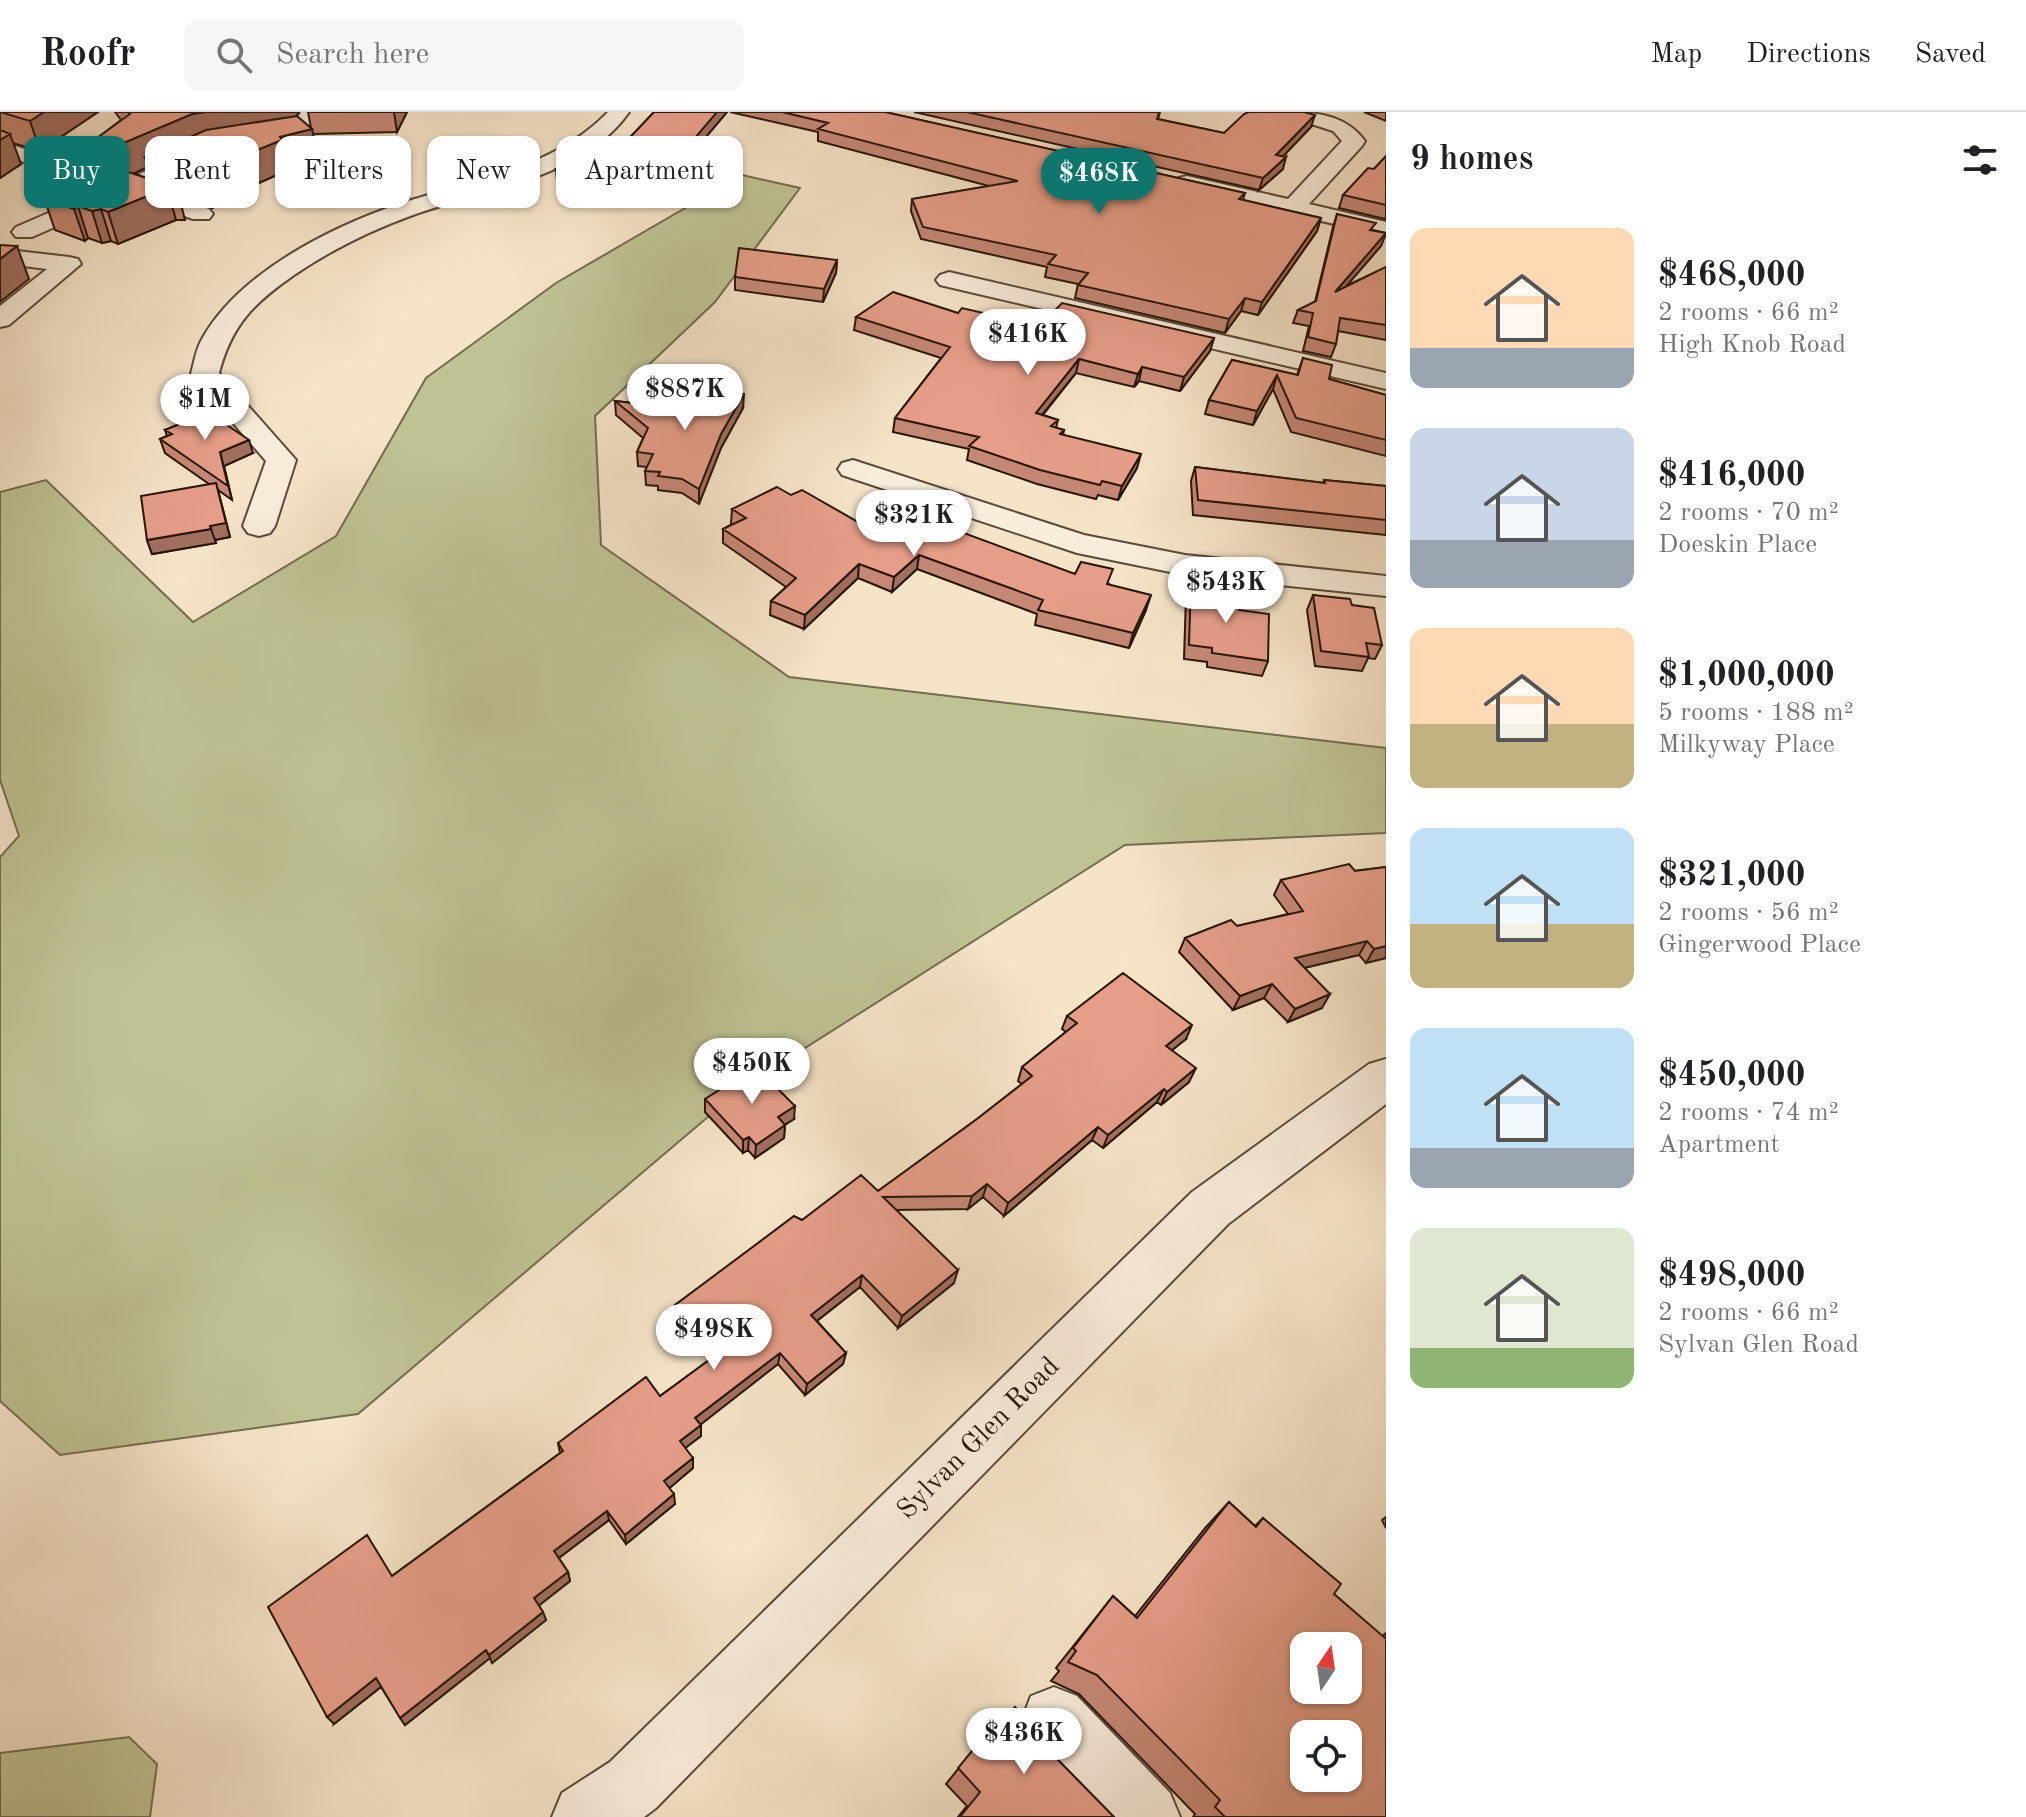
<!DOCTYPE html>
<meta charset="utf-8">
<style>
body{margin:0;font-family:"Old Standard TT",serif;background:#f6f6f6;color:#202124;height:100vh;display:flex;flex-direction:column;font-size:30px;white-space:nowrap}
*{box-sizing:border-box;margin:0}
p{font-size:26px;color:#757577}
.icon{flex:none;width:44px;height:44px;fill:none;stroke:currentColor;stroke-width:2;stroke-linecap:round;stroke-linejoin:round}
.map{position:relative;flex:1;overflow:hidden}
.side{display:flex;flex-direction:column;background:#fff;width:640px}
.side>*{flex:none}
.guide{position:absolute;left:24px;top:24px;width:760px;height:72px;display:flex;gap:16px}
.needle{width:52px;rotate:13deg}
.buttons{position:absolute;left:1290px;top:1520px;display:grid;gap:16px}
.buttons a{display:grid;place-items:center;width:72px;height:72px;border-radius:16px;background:#fff;box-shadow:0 2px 6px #0004;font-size:40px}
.price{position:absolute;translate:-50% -68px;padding:0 18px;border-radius:28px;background:#fff;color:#222;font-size:26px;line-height:52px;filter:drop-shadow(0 2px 4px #0008)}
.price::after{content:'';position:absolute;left:50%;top:48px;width:24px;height:18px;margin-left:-12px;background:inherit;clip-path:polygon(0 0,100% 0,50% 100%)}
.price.on{background:#0f766e;color:#fff}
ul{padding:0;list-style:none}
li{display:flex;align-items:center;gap:24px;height:200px;padding:0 24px}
li span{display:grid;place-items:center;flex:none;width:224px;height:160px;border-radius:16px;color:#555}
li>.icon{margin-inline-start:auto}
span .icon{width:96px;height:96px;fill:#fffc;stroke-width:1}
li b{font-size:34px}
h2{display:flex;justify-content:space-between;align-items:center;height:96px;padding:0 24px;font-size:34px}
.chip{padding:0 28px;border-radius:16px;background:#fff;box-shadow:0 2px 6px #0004;font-size:28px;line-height:72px}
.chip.on{background:#0f766e;color:#fff}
header{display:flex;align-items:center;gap:48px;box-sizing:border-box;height:112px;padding:0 40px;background:#fff;border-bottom:2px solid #e0e0e0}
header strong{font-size:38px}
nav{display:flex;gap:44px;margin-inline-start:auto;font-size:28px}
.search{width:560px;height:72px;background:#f6f6f6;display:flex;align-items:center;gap:20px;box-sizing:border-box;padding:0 28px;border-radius:16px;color:#757577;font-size:30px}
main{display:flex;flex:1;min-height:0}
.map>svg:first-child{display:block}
.green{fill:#bfc394;stroke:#736c50;stroke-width:2}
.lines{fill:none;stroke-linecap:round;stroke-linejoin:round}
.minor-casing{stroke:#5b493a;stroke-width:4}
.minor{fill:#f9eddc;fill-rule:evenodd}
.wall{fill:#c68876;stroke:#27150b;stroke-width:2;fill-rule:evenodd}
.shaded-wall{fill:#a16f60;stroke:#27150b;stroke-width:2}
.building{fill:#e69e89;stroke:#27150b;stroke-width:2;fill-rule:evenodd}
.labels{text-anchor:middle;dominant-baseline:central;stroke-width:6;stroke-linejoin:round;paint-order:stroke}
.near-street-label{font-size:28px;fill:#27150b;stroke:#f9eddc}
</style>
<header>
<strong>Roofr</strong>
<div class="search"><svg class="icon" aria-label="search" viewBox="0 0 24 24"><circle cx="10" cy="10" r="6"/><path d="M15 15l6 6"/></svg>Search here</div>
<nav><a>Map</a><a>Directions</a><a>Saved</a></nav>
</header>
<main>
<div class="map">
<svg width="1386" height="1705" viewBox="0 0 1386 1705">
<rect width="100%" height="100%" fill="#f6e4c9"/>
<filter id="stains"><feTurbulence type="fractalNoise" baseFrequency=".0025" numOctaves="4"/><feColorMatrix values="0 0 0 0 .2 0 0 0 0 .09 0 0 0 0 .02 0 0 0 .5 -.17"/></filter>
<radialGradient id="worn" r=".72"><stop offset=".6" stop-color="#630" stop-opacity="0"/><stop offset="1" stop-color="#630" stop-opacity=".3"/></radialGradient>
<path class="green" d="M 742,63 L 800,76 L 715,190 L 595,304 L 601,433 L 789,565 L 1386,636 L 1386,721 L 1125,733 L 742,976 L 358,1302 L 60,1343 L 0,1289 L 0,745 L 19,724 L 0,668 L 0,380 L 46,368 L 193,510 L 336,424 L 426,266 L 556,171 Z
M 129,1625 L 157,1652 L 150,1705 L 0,1705 L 0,1641 Z"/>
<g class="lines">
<g class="minor-casing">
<path id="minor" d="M 301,0 L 321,0 L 304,31 L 213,46 L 145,76 L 209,97 L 213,102 L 209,107 L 193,107 L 125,84 L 32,125 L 16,125 L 12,120 L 16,115 L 104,77 L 0,42 L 0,29 L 123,69 L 200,35 L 288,21 Z
M 608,0 L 629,0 C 582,67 485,77 413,103 C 371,118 331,138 294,163 C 254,191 232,212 219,261 L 296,348 L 275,414 L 270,421 L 259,424 L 248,421 L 243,414 L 266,349 L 191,262 C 194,251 196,237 202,227 C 239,161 329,116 399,92 C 469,69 554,57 608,0 Z
M 1284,0 C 1315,0 1345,2 1365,29 L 1362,34 L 1309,92 L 1386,110 L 1386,124 L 1179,76 L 1176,71 L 1179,66 L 1187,64 L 1288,87 L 1342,29 L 1333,19 L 1287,4 Z
M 0,137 L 69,145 L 78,147 L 81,152 L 9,213 L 0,215 L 0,194 L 47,157 L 0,151 Z
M 949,160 L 1386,261 L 1386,277 L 940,173 L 936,168 L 940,163 Z
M 853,348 L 1084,423 L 1185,443 L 1386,464 L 1386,484 L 1185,463 L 1077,441 L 842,363 L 838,357 L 842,351 Z
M 1386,947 L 1386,992 L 1228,1112 L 656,1696 L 644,1705 L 552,1705 L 562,1681 L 610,1650 L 1192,1080 L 1369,952 Z
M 1054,1575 L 1077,1584 L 1170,1681 L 1180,1705 L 1100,1705 L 1031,1630 L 1022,1607 L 1031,1584 Z"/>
</g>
<use href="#minor" class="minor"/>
</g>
<path class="wall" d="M 0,0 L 98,0 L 40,39 L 13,31 L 21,52 L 0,66 Z
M 115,0 L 299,0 L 296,4 L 311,16 L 308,0 L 407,0 L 397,20 L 313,22 L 318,48 L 288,55 L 288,58 L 225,86 L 226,90 L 212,96 L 179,84 L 185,108 L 176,108 L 118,132 L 111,129 L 102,131 L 88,126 L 85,129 L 55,118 L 44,86 L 52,83 L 45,63 L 92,66 L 106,60 L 103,59 L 93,29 L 121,8 ZM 148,55 L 151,68 L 133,61 Z
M 654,0 L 727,0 L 684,51 L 581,91 L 580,79 L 557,69 L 556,57 L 621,35 Z
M 730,0 L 885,0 L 1245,81 L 1243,88 L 1321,106 L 1317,119 L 1258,203 L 1241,199 L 1225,221 L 1075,186 L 1078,172 L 1045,165 L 1047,155 L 921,127 L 911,99 L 912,87 L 989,74 L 818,29 L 818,20 Z
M 914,0 L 1160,0 L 1158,7 L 1224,21 L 1311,15 L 1283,44 L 1283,57 L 1259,78 Z
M 1364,0 L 1386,0 L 1386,9 Z
M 1386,44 L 1386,105 L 1385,107 L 1339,96 L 1343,83 L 1374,57 Z
M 1337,102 L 1373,118 L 1386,121 L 1381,134 L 1346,174 L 1386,155 L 1386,228 L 1338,219 L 1336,232 L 1331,245 L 1303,239 L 1309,214 L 1293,211 L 1298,198 L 1315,190 L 1333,115 Z
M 837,148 L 836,161 L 823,190 L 735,178 L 735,165 Z
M 958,201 L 1040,214 L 1214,226 L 1210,239 L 1180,279 L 1139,269 L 1134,275 L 1076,261 L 1043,303 L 1058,308 L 1056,316 L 1064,318 L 1063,323 L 1137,356 L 1118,388 L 1098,383 L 1096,387 L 1037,372 L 967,348 L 969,337 L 893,320 L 895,306 L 941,246 L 854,218 L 856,205 Z
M 1303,246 L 1329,267 L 1386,283 L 1386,344 L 1291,320 L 1273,277 L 1253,313 L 1205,302 L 1209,288 L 1232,248 L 1297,263 Z
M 615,289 L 676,296 L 743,296 L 721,336 L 699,392 L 682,381 L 658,378 L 658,374 L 646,373 L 645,359 L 647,355 L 638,354 L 637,340 L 643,326 L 616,303 Z
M 165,318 L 253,341 L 224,354 L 232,388 L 218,378 L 230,425 L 215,428 L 216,431 L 152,442 L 147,428 L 209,372 L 165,341 L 160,327 L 167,324 Z
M 1195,355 L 1323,371 L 1324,368 L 1386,374 L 1386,423 L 1193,403 L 1191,369 Z
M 791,383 L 872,418 L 1075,462 L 1109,472 L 1146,498 L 1129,536 L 1035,513 L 1037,502 L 917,457 L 892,480 L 858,466 L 804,517 L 770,503 L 771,489 L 786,475 L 723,431 L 723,417 L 732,412 L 731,411 L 732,397 Z
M 1191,469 L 1239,498 L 1268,549 L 1262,564 L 1207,555 L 1207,550 L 1184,547 L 1186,484 Z
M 1313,483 L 1352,493 L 1382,533 L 1375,547 L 1368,546 L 1362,559 L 1315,554 L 1307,498 Z
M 1386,755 L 1386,846 L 1366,851 L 1359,843 L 1304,856 L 1322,896 L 1288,910 L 1264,886 L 1233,898 L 1179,840 L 1185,826 L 1288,802 L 1274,783 L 1281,768 Z
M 1067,904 L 1186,927 L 1172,938 L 1189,970 L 1161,993 L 1157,990 L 1103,1036 L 1092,1028 L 1004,1104 L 983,1085 L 968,1097 L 896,1098 L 954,1171 L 898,1216 L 860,1175 L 817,1209 L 846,1241 L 843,1252 L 805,1283 L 778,1252 L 700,1312 L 701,1324 L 685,1336 L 693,1356 L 669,1376 L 675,1392 L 626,1432 L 609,1408 L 559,1446 L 568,1460 L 570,1469 L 539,1493 L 546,1508 L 492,1551 L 490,1546 L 405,1613 L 381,1575 L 334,1612 L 392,1464 L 560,1341 L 558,1331 L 660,1284 L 711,1247 L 675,1205 L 675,1193 L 802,1108 L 878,1079 L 977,1007 L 1022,972 L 1018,969 L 1022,955 L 1066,920 L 1062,917 Z
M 705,987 L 794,1007 L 785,1013 L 784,1026 L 755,1046 L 748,1038 L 743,1041 L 705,1000 Z
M 1229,1390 L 1255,1414 L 1263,1406 L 1334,1482 L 1382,1524 L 1386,1521 L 1386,1705 L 1193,1705 L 1195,1702 L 1079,1582 L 1051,1569 L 1059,1559 L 1056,1556 L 1113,1484 L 1135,1504 L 1206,1415 Z
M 1386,1405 L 1386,1416 L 1382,1408 Z
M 1004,1600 L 1058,1648 L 1114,1705 L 958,1705 L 967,1694 L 946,1672 Z"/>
<path class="shaded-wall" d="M 44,0 L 98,0 L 40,39 L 30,9 Z
M 205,0 L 299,0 L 286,18 L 145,45 L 148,55 L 123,66 L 114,35 L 192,2 Z
M 394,0 L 407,0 L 397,20 Z
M 717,0 L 727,0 L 684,51 L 581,91 L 580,79 Z
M 1315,3 L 1311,15 L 1273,55 L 1276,43 Z
M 312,17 L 318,48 L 288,55 L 288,58 L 225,86 L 226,90 L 212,96 L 204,64 L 213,56 L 280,25 Z
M 10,22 L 21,52 L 0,66 L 0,28 Z
M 1286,45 L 1283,57 L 1259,78 L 1263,66 Z
M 86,46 L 96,77 L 54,90 L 45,63 Z
M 167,76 L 176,108 L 118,132 L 108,100 Z
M 78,94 L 88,126 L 85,129 L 74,97 Z
M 101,97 L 111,129 L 102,131 L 92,99 Z
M 1321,106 L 1317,119 L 1258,203 L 1262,190 Z
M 1386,121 L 1381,134 L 1330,193 L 1335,180 Z
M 17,134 L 29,167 L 0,190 L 0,147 Z
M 837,148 L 836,161 L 823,190 L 824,177 Z
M 1245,186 L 1241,199 L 1225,221 L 1229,207 Z
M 1214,226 L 1210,239 L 1180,279 L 1184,265 Z
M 1079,247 L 1076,261 L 1033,314 L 1036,301 Z
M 1142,255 L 1139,269 L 1134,275 L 1138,262 Z
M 1277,263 L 1273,277 L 1253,313 L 1257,299 Z
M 744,282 L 743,296 L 721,336 L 699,392 L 699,377 L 721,322 Z
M 249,328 L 253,341 L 224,354 L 232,388 L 220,340 Z
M 1141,342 L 1137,356 L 1118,388 L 1122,374 Z
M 216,371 L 230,425 L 215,428 L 210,414 Z
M 211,417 L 216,431 L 152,442 L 147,428 Z
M 919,443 L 917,457 L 892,480 L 894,465 Z
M 859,452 L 858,466 L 804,517 L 805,503 Z
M 1151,483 L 1146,498 L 1129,536 L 1133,521 Z
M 1367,829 L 1359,843 L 1287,860 L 1295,846 Z
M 1386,834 L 1386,846 L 1366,851 L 1374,837 Z
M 1272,872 L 1264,886 L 1233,898 L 1240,884 Z
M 1330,882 L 1322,896 L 1288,910 L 1295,897 Z
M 1192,913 L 1186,927 L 1160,948 L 1166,934 Z
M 1196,956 L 1189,970 L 1161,993 L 1167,980 Z
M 1164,977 L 1157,990 L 1103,1036 L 1108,1023 Z
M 795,994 L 794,1007 L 776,1018 L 778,1005 Z
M 785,1013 L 784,1026 L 755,1046 L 756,1033 Z
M 1098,1015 L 1092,1028 L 1004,1104 L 1008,1091 Z
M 749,1025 L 748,1038 L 743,1041 L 743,1028 Z
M 987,1072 L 983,1085 L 968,1097 L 972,1084 Z
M 958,1158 L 954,1171 L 898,1216 L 902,1204 Z
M 862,1163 L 860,1175 L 809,1215 L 811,1203 Z
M 780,1241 L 778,1252 L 695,1317 L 695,1306 Z
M 846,1241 L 843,1252 L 805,1283 L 807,1272 Z
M 701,1313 L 701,1324 L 680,1340 L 680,1329 Z
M 693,1346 L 693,1356 L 665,1380 L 664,1369 Z
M 674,1382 L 675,1392 L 626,1432 L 625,1423 Z
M 607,1399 L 609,1408 L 556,1448 L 554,1439 Z
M 568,1460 L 570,1469 L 537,1495 L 534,1486 Z
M 543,1500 L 546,1508 L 492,1551 L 489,1543 Z
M 486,1538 L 490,1546 L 405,1613 L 400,1606 Z
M 376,1566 L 382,1574 L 334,1612 L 327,1605 Z"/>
<path class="building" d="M 0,0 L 44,0 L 30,9 Z
M 128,0 L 205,0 L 192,2 L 114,35 L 93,29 L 130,2 Z
M 654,0 L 717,0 L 684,39 L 580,79 L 588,70 L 556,57 L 610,32 L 621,35 Z
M 782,0 L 885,0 L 1245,81 L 1239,87 L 1321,106 L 1262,190 L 1245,186 L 1229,207 L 1078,173 L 1088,161 L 1048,152 L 1056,143 L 923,115 L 912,87 L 1018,69 L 818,17 L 828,11 Z
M 967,0 L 1159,0 L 1157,7 L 1224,21 L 1244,2 L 1249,0 L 1304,0 L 1315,3 L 1276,43 L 1286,45 L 1263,66 Z
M 297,4 L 312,17 L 280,25 L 282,28 L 213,56 L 219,58 L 204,64 L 145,45 L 206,18 Z
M 0,18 L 10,22 L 0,28 Z
M 74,42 L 86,46 L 45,63 Z
M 1386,44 L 1386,93 L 1343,83 L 1368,56 L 1374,57 Z
M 116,56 L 177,76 L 167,76 L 108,100 L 101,97 L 92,99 L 78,94 L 74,97 L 44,86 Z
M 1337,102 L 1376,111 L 1370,118 L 1386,121 L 1335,180 L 1386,155 L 1386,213 L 1340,206 L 1336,232 L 1308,225 L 1313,201 L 1298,198 L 1316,189 Z
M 0,133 L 17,134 L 0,147 Z
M 739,136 L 837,148 L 824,177 L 735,165 Z
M 893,180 L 958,201 L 962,196 L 1040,214 L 1062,191 L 1214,226 L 1184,265 L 1142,255 L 1138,262 L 1079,247 L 1036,301 L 1058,308 L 1051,314 L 1064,318 L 1060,322 L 1141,342 L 1122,374 L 1102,369 L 1100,373 L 1040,358 L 969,334 L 979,325 L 895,306 L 950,235 L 856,205 Z
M 1303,246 L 1332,253 L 1329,267 L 1386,283 L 1386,328 L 1296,306 L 1277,263 L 1257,299 L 1209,288 L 1232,248 L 1298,263 Z
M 702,276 L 744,282 L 721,322 L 699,377 L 682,367 L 658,364 L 660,360 L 645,359 L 653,342 L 637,340 L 648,316 L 615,289 L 676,296 L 688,277 L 700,279 Z
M 208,300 L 249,328 L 220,340 L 228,374 L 160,327 L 172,322 L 165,318 Z
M 1195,355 L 1325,371 L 1324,368 L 1386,374 L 1386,408 L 1198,388 Z
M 216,371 L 226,411 L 210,414 L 211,417 L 147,428 L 141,384 Z
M 777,375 L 791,383 L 802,378 L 872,418 L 896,396 L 1075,462 L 1081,450 L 1113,457 L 1107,472 L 1151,483 L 1133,521 L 1038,498 L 1043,488 L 919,443 L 894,465 L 859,452 L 805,503 L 771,489 L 796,466 L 723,417 L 746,406 L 732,397 Z
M 1191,469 L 1226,474 L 1227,491 L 1240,493 L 1239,498 L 1269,502 L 1268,549 L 1212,541 L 1212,536 L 1189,533 Z
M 1313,483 L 1350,487 L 1352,493 L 1374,496 L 1382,533 L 1366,531 L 1369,545 L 1321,539 Z
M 1349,752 L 1355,759 L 1386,755 L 1386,834 L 1374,837 L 1367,829 L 1295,846 L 1330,882 L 1295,897 L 1272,872 L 1240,884 L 1185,826 L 1231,808 L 1237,814 L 1303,799 L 1281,768 Z
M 1123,861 L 1192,913 L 1166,934 L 1196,956 L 1167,980 L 1164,977 L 1108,1023 L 1098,1015 L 1008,1091 L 987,1072 L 972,1084 L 883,1085 L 958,1158 L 902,1204 L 862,1163 L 811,1203 L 846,1241 L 807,1272 L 780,1241 L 695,1306 L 701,1313 L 680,1329 L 693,1346 L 664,1369 L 674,1382 L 625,1423 L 607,1399 L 554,1439 L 568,1460 L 534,1486 L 543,1500 L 489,1543 L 486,1538 L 400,1606 L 376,1566 L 327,1605 L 268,1495 L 367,1423 L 392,1464 L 563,1339 L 558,1331 L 646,1265 L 660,1284 L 717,1242 L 675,1193 L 794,1104 L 802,1108 L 861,1063 L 878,1079 L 977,1007 L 1032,964 L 1022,955 L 1077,911 L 1067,904 Z
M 756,955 L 795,994 L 778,1005 L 785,1013 L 756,1033 L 749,1025 L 743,1028 L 705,987 Z
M 1229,1390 L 1256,1415 L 1263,1406 L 1341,1472 L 1334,1482 L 1385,1526 L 1386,1524 L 1386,1705 L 1225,1705 L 1215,1695 L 1220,1688 L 1097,1563 L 1068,1550 L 1076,1539 L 1073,1536 L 1113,1484 L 1137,1506 ZM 1304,1534 L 1348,1534 L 1348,1578 L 1304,1578 ZM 1304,1622 L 1348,1622 L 1348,1666 L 1304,1666 Z
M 1015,1595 L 1036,1618 L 1039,1613 L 1064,1640 L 1058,1648 L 1114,1705 L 960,1705 L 980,1680 L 958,1656 L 1004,1600 L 1008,1603 Z"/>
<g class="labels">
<g class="near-street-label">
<text transform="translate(979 1327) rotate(-45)">Sylvan Glen Road</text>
</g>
</g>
<rect width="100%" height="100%" filter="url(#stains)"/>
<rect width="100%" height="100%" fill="url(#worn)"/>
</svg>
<div class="buttons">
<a><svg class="needle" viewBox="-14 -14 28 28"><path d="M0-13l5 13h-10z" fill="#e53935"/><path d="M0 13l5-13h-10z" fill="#757577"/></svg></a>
<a><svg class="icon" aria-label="locate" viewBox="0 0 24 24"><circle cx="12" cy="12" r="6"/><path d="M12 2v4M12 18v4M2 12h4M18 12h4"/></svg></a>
</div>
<b class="price on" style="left:1099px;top:104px">$468K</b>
<b class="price" style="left:1028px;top:265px">$416K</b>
<b class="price" style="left:685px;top:320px">$887K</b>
<b class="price" style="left:205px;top:330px">$1M</b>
<b class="price" style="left:914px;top:446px">$321K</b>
<b class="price" style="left:1226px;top:513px">$543K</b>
<b class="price" style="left:752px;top:994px">$450K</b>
<b class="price" style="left:714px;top:1260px">$498K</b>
<b class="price" style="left:1024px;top:1664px">$436K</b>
<div class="guide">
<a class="chip on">Buy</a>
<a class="chip">Rent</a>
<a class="chip">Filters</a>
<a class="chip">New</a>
<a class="chip">Apartment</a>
</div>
</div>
<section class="side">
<h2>9 homes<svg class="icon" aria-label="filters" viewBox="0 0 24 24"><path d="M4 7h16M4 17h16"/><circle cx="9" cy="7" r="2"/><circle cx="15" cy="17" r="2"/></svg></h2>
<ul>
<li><span style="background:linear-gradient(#ffd9b3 75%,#9aa5b1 0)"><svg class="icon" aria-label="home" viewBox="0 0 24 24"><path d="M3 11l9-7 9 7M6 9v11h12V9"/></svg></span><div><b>$468,000</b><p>2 rooms · 66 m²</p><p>High Knob Road</p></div></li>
<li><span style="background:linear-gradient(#c9d6e8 70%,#9aa5b1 0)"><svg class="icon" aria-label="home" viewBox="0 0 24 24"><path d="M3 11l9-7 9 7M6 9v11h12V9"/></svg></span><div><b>$416,000</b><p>2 rooms · 70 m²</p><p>Doeskin Place</p></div></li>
<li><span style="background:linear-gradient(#ffd9b3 60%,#c2b280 0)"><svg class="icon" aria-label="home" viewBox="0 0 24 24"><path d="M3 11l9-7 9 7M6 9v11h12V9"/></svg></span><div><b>$1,000,000</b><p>5 rooms · 188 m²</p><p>Milkyway Place</p></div></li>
<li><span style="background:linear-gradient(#bfe0f5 60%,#c2b280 0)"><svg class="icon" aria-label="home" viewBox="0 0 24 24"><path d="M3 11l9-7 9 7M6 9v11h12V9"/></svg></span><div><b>$321,000</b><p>2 rooms · 56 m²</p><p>Gingerwood Place</p></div></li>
<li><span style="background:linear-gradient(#bfe0f5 75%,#9aa5b1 0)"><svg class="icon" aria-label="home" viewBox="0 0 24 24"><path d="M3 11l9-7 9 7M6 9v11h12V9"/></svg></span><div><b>$450,000</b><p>2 rooms · 74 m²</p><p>Apartment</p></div></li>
<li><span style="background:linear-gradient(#dfe7d0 75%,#8fb573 0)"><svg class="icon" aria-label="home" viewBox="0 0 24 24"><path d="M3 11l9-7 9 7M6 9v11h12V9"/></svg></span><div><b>$498,000</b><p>2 rooms · 66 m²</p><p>Sylvan Glen Road</p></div></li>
</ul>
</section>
</main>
